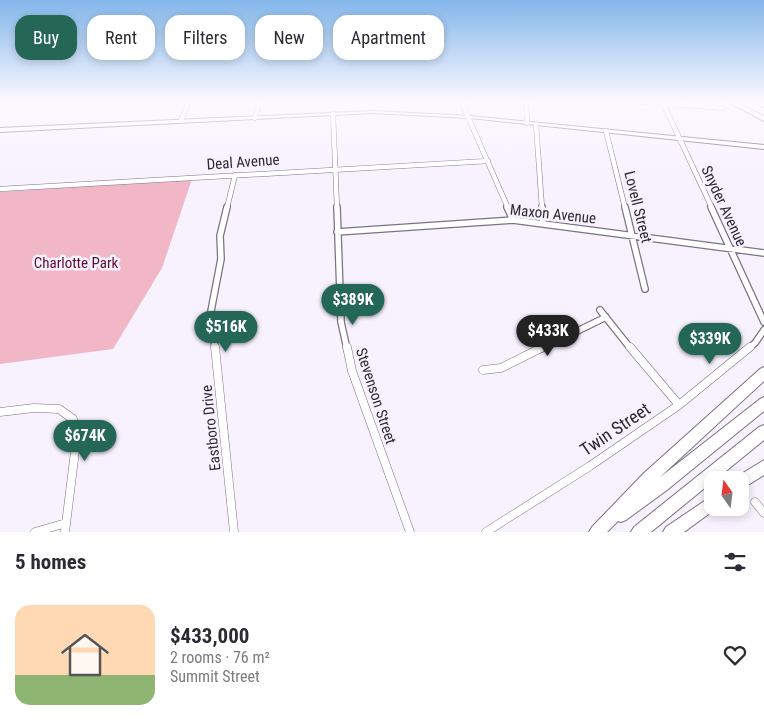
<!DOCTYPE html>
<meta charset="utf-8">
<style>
body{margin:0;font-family:"Roboto Condensed",sans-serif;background:#f2f2f3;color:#2b2b33;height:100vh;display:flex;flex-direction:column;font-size:19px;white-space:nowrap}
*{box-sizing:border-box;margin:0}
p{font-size:16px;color:#7c7c81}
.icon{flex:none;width:28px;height:28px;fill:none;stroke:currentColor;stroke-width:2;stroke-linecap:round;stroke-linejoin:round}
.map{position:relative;height:532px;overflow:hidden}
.sheet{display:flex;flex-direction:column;background:#fff;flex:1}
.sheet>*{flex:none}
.guide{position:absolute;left:15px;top:15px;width:500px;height:45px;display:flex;gap:10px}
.needle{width:32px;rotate:346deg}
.controls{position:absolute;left:704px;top:471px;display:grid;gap:10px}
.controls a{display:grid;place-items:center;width:45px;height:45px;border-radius:10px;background:#fff;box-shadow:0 2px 8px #0003;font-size:25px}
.price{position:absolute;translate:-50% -42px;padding:0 11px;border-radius:18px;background:#246757;color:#fff;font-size:16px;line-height:32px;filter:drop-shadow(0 1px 2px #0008)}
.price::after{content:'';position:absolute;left:50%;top:30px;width:15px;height:11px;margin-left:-8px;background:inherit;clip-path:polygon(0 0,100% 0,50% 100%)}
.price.active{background:#222;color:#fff}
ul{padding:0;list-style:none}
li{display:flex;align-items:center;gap:15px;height:125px;padding:0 15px}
li span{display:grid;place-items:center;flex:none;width:140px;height:100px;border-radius:15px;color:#555}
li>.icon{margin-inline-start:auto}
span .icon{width:60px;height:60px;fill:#fffc;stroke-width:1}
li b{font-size:21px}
h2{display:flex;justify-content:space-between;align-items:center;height:60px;padding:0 15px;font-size:21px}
.tag{padding:0 18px;border-radius:15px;background:#fff;box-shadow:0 2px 8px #0003;font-size:18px;line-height:45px}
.tag.active{background:#246757;color:#fff}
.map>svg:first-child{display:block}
.green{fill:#f1b7c7}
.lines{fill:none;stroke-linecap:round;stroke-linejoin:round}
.minor-far2-casing{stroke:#7b7284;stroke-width:5.5}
.minor-far1-casing{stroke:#7b7284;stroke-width:8}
.minor-casing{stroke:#7b7284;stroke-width:9}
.tertiary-casing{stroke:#7b7284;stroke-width:2}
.motorway-casing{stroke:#7b7284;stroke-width:2}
.minor-far2{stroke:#fff;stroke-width:4.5}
.minor-far1{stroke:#fff;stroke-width:5.5}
.minor{stroke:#fff;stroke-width:8}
.tertiary{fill:#fff;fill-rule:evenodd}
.motorway{fill:#fff;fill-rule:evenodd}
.labels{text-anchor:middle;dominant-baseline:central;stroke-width:5;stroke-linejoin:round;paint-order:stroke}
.street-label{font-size:15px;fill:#2d2931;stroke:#f8f2ff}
.park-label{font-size:15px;fill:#5f0a30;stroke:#f8f2ff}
.near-street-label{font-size:18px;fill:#2d2931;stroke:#f8f2ff}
</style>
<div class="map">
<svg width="764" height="532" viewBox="0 0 764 532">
<rect width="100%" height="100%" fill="#f8f2ff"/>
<path class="green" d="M 192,179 L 162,268 L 113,349 L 0,364 L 0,192 Z"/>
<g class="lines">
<g class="minor-far2-casing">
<path id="minor-far2" d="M 461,101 L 508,208
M 526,101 L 527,123
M 632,101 L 723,108
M 662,101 L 712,208
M 333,114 L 337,208
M 255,118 L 259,101
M 181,121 L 189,101
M 536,124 L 542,208
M 606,131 L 625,208
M 0,189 L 488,161
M 227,208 L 235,175"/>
</g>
<g class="minor-far1-casing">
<path id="minor-far1" d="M 337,207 L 341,322 L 347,349
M 507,207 L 513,220
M 542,207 L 543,224
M 625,207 L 645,289
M 711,207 L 764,322
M 337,232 L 513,220 L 764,253
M 600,310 L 631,349
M 215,349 L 211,311 L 221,259 L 220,236 L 227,207
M 541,349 L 606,317
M 748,349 L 755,343 L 764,330"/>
</g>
<g class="minor-casing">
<path id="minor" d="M 215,347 L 234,532
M 347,347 L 352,371 L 410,532
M 630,347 L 679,405
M 483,370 L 501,368 L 543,347
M 0,412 L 34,408 L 59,409 L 73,419 L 77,435 L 65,532
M 755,502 L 764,513
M 35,532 L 66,523
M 486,532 L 590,466 L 679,405 L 750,347"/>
</g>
<g class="tertiary-casing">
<path id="tertiary" d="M 373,111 L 470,116 L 764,145 L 764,149 L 470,118 L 373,113 L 0,132 L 0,128 Z"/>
</g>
<g class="motorway-casing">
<path id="motorway" d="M 726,101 L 733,101 L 764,116 L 764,121 Z
M 751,101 L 759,101 L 764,103 L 764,107 Z
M 764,367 L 764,381 L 659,478 L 760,399 L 764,397 L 764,411 L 667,490 L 626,520 L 621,522 L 618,521 L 607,532 L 589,532 L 592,527 L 644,473 L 760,369 Z
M 764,425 L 764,440 L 715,480 L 712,480 L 712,482 L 651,532 L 631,532 L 634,527 L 759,427 Z
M 764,460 L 764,475 L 740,490 L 740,480 L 734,480 L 735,478 Z
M 712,496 L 712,508 L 717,508 L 684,532 L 663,532 L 666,527 Z"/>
</g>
<use href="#minor-far2" class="minor-far2"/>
<use href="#minor-far1" class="minor-far1"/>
<use href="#minor" class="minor"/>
<use href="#tertiary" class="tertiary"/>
<use href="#motorway" class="motorway"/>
</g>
<linearGradient id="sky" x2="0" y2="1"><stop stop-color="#83b6ea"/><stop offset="0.58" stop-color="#fcf9ff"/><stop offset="1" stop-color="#fcf9ff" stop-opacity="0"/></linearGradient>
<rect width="764" height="175" fill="url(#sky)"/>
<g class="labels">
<g class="street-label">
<text transform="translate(243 162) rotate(-4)">Deal Avenue</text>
<text transform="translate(724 206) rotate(65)">Snyder Avenue</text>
<text transform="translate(638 207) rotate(76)">Lovell Street</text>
<text transform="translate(553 214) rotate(6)">Maxon Avenue</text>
<text transform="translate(376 396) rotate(72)">Stevenson Street</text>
<text transform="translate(211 428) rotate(-96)">Eastboro Drive</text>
</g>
<g class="park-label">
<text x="76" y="263">Charlotte Park</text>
</g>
<g class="near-street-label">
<text transform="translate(615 429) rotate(-34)">Twin Street</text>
</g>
</g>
</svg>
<div class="controls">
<a><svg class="needle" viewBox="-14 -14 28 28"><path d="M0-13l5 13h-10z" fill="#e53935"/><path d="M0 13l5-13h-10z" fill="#7c7c81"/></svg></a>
</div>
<b class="price" style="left:353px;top:326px">$389K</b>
<b class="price" style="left:226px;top:353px">$516K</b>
<b class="price active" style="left:548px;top:357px">$433K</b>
<b class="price" style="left:710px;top:365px">$339K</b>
<b class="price" style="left:85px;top:462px">$674K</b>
<div class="guide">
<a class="tag active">Buy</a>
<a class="tag">Rent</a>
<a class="tag">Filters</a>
<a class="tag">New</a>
<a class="tag">Apartment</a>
</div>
</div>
<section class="sheet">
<h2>5 homes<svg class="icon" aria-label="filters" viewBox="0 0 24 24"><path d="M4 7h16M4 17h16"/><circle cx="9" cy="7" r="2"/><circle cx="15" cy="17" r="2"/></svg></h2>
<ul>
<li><span style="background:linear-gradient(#ffd9b3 70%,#8fb573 0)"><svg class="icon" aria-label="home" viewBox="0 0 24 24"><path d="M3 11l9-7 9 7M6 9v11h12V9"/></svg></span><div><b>$433,000</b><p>2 rooms · 76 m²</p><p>Summit Street</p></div><svg class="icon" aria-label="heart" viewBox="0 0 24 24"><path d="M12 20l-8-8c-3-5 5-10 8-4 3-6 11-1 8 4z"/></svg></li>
</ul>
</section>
